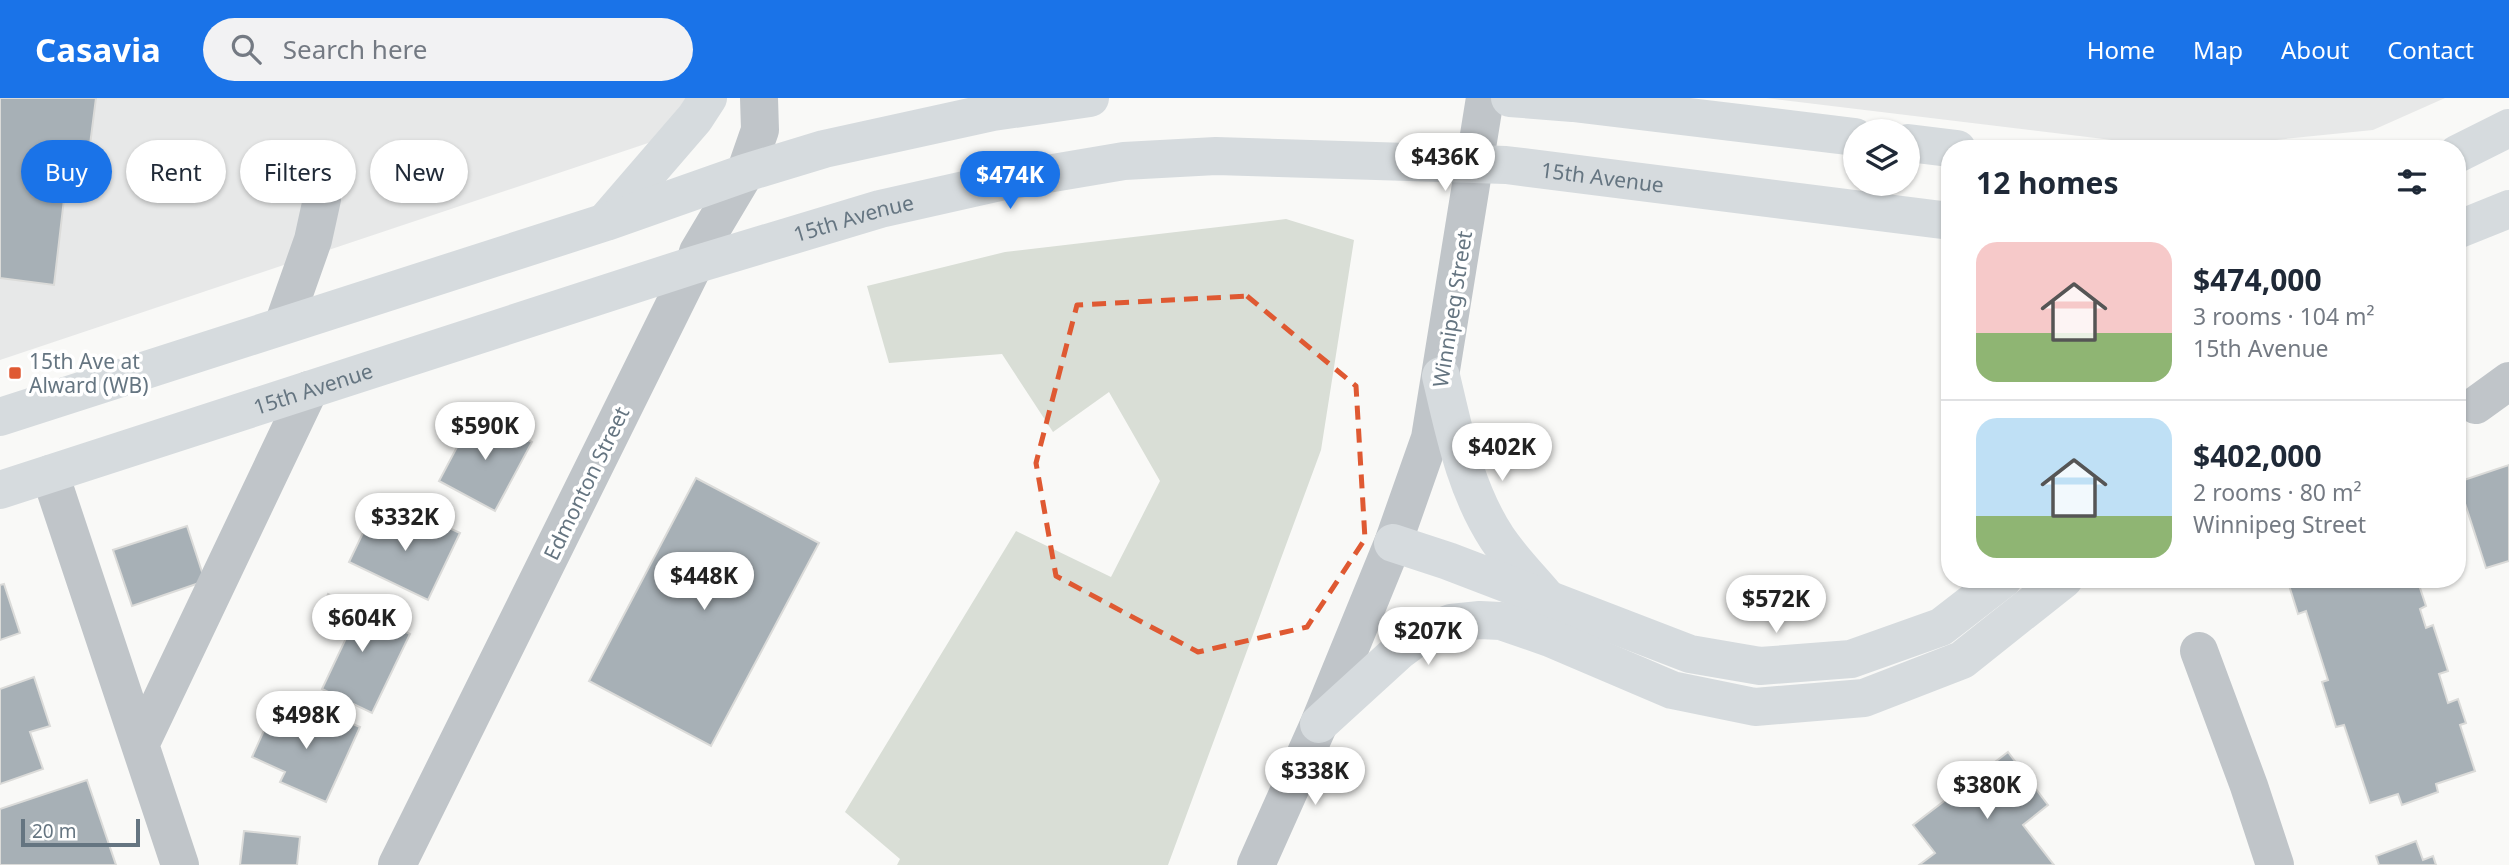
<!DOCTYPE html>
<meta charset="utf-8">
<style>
body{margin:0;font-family:"Noto Sans",sans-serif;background:#f2f2f3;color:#1f2937;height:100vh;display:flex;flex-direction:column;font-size:26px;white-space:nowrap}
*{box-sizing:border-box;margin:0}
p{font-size:23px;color:#747a83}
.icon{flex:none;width:38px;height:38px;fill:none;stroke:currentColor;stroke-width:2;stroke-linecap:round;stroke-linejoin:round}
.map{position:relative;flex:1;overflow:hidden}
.sheet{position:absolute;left:1941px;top:42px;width:525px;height:448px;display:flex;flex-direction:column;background:#fff;border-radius:28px;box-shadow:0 2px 5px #0004}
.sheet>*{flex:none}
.guide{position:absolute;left:21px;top:42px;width:665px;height:63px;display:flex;gap:14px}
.buttons{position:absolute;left:1843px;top:21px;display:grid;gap:14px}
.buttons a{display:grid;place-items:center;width:77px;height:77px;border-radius:50%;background:#fff;box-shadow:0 2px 5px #0004;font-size:35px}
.scale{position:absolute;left:21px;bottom:18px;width:119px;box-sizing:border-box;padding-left:7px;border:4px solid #657581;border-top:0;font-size:19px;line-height:24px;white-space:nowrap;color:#657581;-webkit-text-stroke:5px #fff;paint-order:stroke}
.price{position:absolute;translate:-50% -60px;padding:0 16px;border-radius:24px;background:#fff;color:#222;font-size:23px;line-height:46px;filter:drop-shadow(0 2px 4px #0008)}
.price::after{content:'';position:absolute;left:50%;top:42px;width:21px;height:16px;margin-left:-10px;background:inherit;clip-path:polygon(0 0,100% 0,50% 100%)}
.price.on{background:#1a73e8;color:#fff}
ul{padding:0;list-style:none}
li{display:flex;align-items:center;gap:21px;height:175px;padding:0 35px}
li+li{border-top:2px solid #e0e1e3}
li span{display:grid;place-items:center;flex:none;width:196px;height:140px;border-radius:21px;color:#555}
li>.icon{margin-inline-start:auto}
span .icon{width:84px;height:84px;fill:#fffc;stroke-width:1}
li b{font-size:30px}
h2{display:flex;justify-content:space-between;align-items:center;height:84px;padding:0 35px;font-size:30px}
.pill{padding:0 24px;border-radius:32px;background:#fff;box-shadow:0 2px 5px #0004;font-size:24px;line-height:63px}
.pill.on{background:#1a73e8;color:#fff}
header{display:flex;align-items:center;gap:42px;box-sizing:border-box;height:98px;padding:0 35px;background:#1a73e8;color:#fff}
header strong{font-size:33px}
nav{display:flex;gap:38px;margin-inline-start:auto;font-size:24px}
.search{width:490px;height:63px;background:#f2f2f3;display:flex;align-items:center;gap:18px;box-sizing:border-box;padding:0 24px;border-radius:38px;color:#747a83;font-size:26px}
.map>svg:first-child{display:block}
.built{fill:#e7e8e8}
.green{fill:#d9ded6}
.building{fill:#a7b0b6;stroke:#dbdbd9;stroke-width:2}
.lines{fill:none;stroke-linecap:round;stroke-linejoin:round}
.minor{stroke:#c0c5c9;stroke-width:38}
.major{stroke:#d6dbde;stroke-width:38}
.marked{fill:none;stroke:#df5932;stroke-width:5;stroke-dasharray:14 9;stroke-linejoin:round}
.poi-dot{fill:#df5932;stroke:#fff;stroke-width:2.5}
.labels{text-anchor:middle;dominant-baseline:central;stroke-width:7;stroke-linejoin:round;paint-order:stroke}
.street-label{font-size:21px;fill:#657581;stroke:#fff}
.poi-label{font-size:21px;fill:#657581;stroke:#fff;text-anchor:start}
</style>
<header>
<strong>Casavia</strong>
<div class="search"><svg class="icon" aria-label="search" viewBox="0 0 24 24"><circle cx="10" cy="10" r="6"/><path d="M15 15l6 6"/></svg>Search here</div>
<nav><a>Home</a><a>Map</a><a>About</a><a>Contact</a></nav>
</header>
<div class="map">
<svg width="2509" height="767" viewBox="0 0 2509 767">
<rect width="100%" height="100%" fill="#f9f9f7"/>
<path class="built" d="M 0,0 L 688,0 L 684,33 L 0,262 Z
M 1766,0 L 2445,0 L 2373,32 L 2186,51 Z"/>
<path class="green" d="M 1286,121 L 1354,142 L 1321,352 L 1168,767 L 897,767 L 900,761 L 845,714 L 1016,433 L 1111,479 L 1160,383 L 1109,294 L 1053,334 L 1002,256 L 889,265 L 867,188 L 1005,154 Z"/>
<path class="building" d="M 0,0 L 96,0 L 85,86 L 66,84 L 54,187 L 0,180 Z
M 475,315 L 532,344 L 495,413 L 439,383 Z
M 2509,367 L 2509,463 L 2486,470 L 2458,384 Z
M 696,380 L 819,445 L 711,648 L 589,583 Z
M 373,414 L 418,436 L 426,419 L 460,435 L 428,502 L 349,464 Z
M 187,428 L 205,483 L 132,508 L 113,452 Z
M 2287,481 L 2417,481 L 2426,508 L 2420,511 L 2426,530 L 2433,527 L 2448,573 L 2439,576 L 2448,605 L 2458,601 L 2466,625 L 2460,627 L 2475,673 L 2436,686 L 2438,694 L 2402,707 L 2398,696 L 2370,705 L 2344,627 L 2336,629 L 2322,584 L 2328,582 L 2306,513 L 2298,516 Z
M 4,486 L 20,535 L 0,542 L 0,487 Z
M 328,496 L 410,536 L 372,615 L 322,591 L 349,534 L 318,519 Z
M 34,579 L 50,628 L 30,634 L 43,671 L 0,686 L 0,591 Z
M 275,608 L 320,629 L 327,615 L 360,629 L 326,704 L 280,684 L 285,674 L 252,659 Z
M 2008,654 L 2048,707 L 2023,727 L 2054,767 L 1919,767 L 1935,755 L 1913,727 Z
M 87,682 L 116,767 L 0,767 L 0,711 Z
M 244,733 L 300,739 L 297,767 L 240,767 Z
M 2416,743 L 2423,762 L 2433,758 L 2436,767 L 2379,767 L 2376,758 Z"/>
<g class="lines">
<path class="minor" d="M 283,227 L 313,142 L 322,101 L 312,66
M 2476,307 L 2509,283
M 50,376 L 180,767
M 2199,553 L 2249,688 L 2275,767
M 140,647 L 309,292
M 397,767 L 694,167 L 698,154 L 745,75 L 760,32 L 759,0
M 1256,767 L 1319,626 L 1393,445 L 1430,340 L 1485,0"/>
<g class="major">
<path d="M 1510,0 L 1573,5 L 1855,39"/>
<path d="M 1908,45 L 1957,51"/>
<path d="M 2457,56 L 2509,30"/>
<path d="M 607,122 L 695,20 L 708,0"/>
<path d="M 2457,132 L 2509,111"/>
<path d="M 1441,278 C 1454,333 1465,391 1497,440 C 1511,461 1529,479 1545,498"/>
<path d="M 0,319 L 606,124 L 745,75 L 824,51 L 993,14 L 1090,0"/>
<path id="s1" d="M 0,392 L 694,167 L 880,111 L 1000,84 L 1124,63 L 1216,58 L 1506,67 L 1950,123"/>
<path d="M 1393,445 L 1448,463 L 1690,556 L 1760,568 L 1851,561 L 1941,529 L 2003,481"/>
<path d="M 1319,626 L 1399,553 L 1422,536 L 1451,525 L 1480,522 L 1501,523 L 1550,540 L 1672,592 L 1755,609 L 1864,600 L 1962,562 L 2064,481"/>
</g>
</g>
<path class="marked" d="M 1247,198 L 1356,288 L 1365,441 L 1307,529 L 1198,554 L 1056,478 L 1036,365 L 1077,207 Z"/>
<rect class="poi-dot" x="8" y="268" width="14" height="14" rx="3.5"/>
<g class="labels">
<g class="street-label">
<text stroke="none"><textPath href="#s1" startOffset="1652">15th Avenue</textPath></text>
<text stroke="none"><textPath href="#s1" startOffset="896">15th Avenue</textPath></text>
<text transform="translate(1452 211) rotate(-81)">Winnipeg Street</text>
<text stroke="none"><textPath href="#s1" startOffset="329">15th Avenue</textPath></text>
<text transform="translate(586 385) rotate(-64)">Edmonton Street</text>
</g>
<g class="poi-label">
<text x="29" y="263">15th Ave at<tspan x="29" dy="24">Alward (WB)</tspan></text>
</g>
</g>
</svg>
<div class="buttons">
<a><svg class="icon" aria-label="layers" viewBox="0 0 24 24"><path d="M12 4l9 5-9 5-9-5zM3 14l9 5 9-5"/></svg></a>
</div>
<div class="scale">20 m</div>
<b class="price" style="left:1445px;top:95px">$436K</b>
<b class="price on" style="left:1010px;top:113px">$474K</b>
<b class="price" style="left:485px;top:364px">$590K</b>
<b class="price" style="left:1502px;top:385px">$402K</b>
<b class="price" style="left:405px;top:455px">$332K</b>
<b class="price" style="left:704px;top:514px">$448K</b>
<b class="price" style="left:1776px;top:537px">$572K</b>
<b class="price" style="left:362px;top:556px">$604K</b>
<b class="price" style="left:1428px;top:569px">$207K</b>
<b class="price" style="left:306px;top:653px">$498K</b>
<b class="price" style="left:1315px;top:709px">$338K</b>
<b class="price" style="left:1987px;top:723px">$380K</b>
<div class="guide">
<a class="pill on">Buy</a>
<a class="pill">Rent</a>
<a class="pill">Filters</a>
<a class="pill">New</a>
</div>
<section class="sheet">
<h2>12 homes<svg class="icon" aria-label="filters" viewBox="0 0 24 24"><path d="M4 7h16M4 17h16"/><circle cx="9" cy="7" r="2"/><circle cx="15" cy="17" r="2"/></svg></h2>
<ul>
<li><span style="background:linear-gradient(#f6c9c9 65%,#8fb573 0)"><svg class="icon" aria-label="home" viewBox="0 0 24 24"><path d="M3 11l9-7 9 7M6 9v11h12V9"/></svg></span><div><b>$474,000</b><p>3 rooms · 104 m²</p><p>15th Avenue</p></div></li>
<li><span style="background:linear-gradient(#bfe0f5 70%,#8fb573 0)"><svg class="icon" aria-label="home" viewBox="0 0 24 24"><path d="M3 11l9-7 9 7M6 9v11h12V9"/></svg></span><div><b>$402,000</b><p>2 rooms · 80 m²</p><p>Winnipeg Street</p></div></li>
</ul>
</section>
</div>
